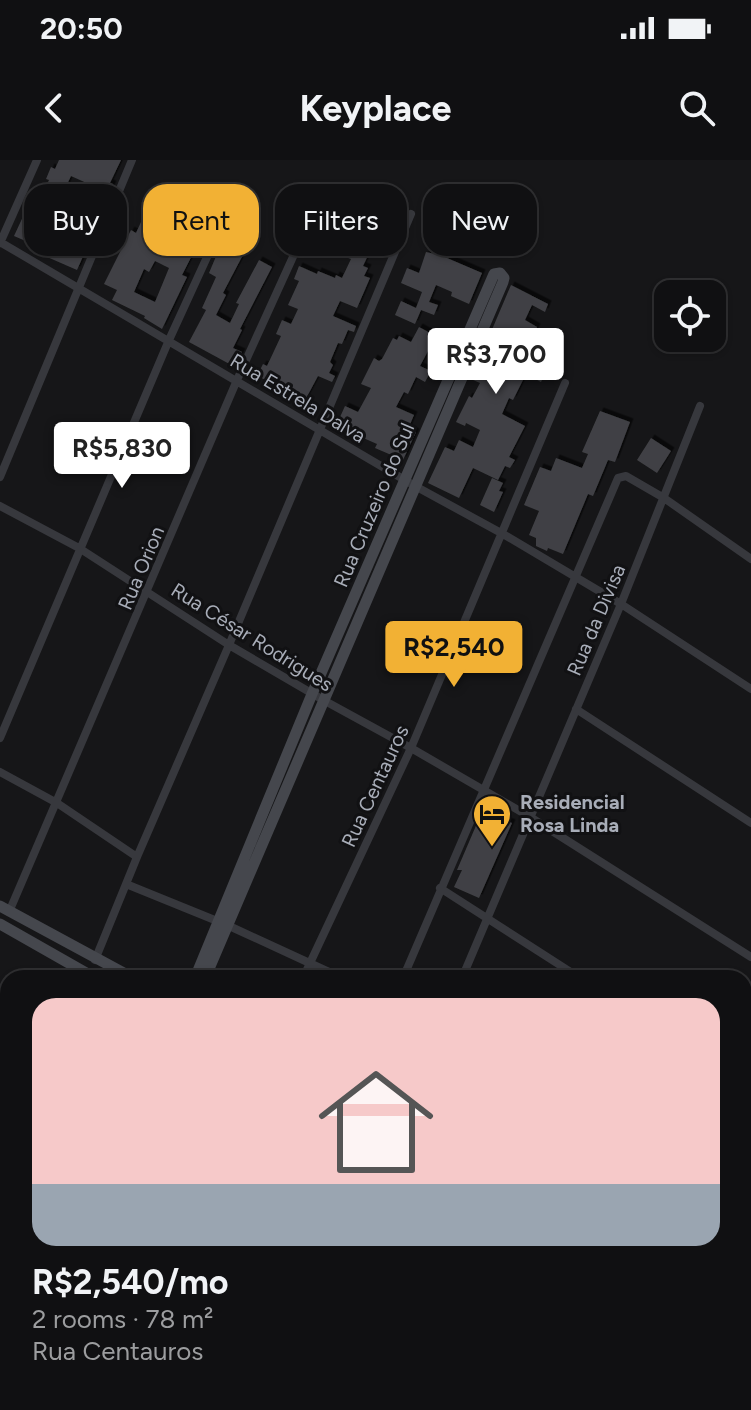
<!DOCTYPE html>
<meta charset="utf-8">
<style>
body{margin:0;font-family:Figtree,sans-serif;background:#1e1e20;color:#f1f3f6;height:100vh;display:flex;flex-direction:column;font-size:30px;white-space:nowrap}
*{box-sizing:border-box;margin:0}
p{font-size:26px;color:#9c9d9f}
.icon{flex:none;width:44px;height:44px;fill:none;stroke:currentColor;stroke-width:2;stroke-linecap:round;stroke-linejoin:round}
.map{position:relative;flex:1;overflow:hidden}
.side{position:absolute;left:0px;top:810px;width:752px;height:440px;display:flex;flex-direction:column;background:#101012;border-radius:24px 24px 0 0;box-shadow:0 2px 6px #0004,0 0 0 2px #303032}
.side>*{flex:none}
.guide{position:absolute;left:24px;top:24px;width:704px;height:72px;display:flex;gap:16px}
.tools{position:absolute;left:654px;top:120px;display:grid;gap:16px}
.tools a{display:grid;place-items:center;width:72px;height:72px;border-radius:16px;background:#101012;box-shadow:0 2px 6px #0004,0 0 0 2px #303032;font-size:40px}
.price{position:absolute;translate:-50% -68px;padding:0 18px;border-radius:8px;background:#fff;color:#222;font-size:26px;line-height:52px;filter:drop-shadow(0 2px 4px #0008)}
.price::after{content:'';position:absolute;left:50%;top:48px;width:24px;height:18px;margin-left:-12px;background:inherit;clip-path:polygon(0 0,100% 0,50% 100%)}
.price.selected{background:#f2b134;color:#111}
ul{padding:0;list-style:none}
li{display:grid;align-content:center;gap:16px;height:424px;padding:0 32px}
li+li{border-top:2px solid #303032}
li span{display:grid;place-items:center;height:248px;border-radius:24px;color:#555}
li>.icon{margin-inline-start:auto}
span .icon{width:144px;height:144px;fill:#fffc;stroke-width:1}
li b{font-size:34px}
.tag{padding:0 28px;border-radius:24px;background:#101012;box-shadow:0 2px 6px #0004,0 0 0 2px #303032;font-size:28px;line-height:72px}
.tag.selected{background:#f2b134;color:#111}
.status{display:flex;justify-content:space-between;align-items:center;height:56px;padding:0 40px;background:#101012;direction:ltr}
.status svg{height:22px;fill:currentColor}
header{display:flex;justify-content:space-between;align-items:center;height:104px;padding:0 32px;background:#101012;font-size:36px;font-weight:700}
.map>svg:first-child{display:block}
.building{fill:#404145;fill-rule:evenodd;filter:url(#shadow)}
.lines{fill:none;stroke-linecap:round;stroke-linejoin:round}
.street{stroke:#37383d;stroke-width:8}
.secondary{stroke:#45474d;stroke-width:11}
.labels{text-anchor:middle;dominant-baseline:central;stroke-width:6;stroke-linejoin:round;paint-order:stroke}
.street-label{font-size:20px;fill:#a8adb8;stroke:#111113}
.poi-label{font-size:20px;font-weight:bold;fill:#a8adb8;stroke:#111113;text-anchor:start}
</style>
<div class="status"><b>20:50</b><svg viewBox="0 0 49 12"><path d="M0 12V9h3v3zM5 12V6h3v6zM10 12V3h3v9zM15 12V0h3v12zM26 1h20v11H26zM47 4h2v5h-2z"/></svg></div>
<header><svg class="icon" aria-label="back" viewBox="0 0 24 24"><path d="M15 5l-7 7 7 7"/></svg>Keyplace<svg class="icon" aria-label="search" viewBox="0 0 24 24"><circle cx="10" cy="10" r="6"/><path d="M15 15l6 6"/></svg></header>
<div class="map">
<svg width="751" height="1250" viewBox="0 0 751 1250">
<defs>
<filter id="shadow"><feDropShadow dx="3.5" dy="-3.5" stdDeviation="0" flood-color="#0009"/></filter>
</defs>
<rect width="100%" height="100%" fill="#161618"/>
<path class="building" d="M 59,0 L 121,0 L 110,23 L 113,24 L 101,50 L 103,51 L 77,110 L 38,93 L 39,91 L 27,85 L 28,82 L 14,76 L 27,48 L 31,50 L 36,40 L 39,42 L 49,20 L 46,19 L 51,7 L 55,9 ZM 71,16 L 91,25 L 83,42 L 63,33 Z
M 154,31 L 195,55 L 213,62 L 204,80 L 201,78 L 182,115 L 187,117 L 162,169 L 144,158 L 145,156 L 112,140 L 117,130 L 104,124 L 131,70 L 136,73 L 141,62 L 149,66 L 156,50 L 147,46 ZM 155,101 L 169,108 L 155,142 L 134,132 L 144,109 L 149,112 Z
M 363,47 L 372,52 L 363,71 L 384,80 L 378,93 L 371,89 L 363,106 L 368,108 L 364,116 L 370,118 L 357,148 L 340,141 L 333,156 L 356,166 L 354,172 L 348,170 L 342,184 L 338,183 L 330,202 L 333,205 L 329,213 L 335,216 L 332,222 L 318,216 L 303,244 L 283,235 L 284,232 L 277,229 L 279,226 L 257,216 L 263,204 L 267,206 L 281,176 L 276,174 L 282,160 L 291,164 L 298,149 L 288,145 L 299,121 L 294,119 L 299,106 L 317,114 L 318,111 L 335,118 L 336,115 L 342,118 L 351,99 L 337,94 L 339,87 L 321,78 L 328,63 L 337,67 L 335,70 L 350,76 Z
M 233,85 L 245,91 L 223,133 L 226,135 L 216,155 L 230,163 L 239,144 L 236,143 L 259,100 L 272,107 L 240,169 L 242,170 L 233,188 L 242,192 L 235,207 L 189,182 L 206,150 L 202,148 L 216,117 L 209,113 L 217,94 L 227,96 Z
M 426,92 L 440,95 L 482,113 L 469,144 L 451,136 L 452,132 L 436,125 L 429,142 L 438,145 L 434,155 L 421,150 L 415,164 L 395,155 L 401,141 L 416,148 L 422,132 L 401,123 L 407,108 L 419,113 Z
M 511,125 L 548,144 L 545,152 L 532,145 L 525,160 L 537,167 L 531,180 L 555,193 L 541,222 L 526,214 L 513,240 L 509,238 L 502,254 L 525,266 L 509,297 L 515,300 L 510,308 L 505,306 L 498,320 L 473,308 L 459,338 L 428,323 L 445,287 L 454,291 L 459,280 L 473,287 L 480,270 L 466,263 L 465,266 L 456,262 L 469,236 L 472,238 L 480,223 L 471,219 Z
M 419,167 L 432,174 L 430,179 L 442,186 L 437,196 L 428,191 L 420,206 L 431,211 L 425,222 L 416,217 L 408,234 L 404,232 L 396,247 L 414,255 L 408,269 L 416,272 L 403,300 L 375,288 L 377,284 L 336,266 L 345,246 L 358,252 L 371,228 L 361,224 L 374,198 L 379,201 L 382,199 L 393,178 L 397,180 L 399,176 L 411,182 Z
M 600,251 L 630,262 L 615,302 L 608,300 L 593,336 L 588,334 L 563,394 L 548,388 L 547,391 L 536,386 L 536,378 L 529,375 L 539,351 L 524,345 L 540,307 L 551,311 L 556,298 L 582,308 L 588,294 L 582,292 Z
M 651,278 L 671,291 L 657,313 L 637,300 Z
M 492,318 L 503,323 L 499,331 L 503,332 L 494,352 L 480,345 Z
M 487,640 L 484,651 L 512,663 L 479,738 L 454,727 L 462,710 L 457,710 Z
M 0,1169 L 8,1173 L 8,1224 L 0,1239 L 0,1210 L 7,1194 L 0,1190 Z
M 200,1242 L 216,1242 L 212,1250 L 197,1250 Z
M 732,1242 L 751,1242 L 751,1250 L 727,1250 Z"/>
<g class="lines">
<path class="street" d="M 0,82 L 415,326 L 503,374 L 621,444 L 751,529
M 0,83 L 37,0
M 0,317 L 132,0
M 0,346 L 79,388 L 229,485 L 325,541 L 411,588 L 530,657 L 751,797
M 576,549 L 751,663
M 0,578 L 169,180 L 219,71
M 0,612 L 57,643 L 137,697
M 126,724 L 227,765 L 342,818
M 440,728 L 580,818
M 9,752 L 237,220 L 322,33
M 95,800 L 137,697 L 229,485 L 411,54
M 303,818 L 411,588 L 565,223
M 403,818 L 618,318 L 626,316 L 664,338 L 751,399
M 462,818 L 621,444 L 700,246
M 0,881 L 8,886
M 744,923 L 751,927
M 0,1026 L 8,1008
M 744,1055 L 751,1059
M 154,1242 L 169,1250
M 379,1242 L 391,1250
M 581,1242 L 594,1250
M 9,1250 L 12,1242
M 20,1250 L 24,1242
M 121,1250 L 124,1242
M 220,1250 L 223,1242
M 282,1250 L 285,1242"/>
<path class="secondary" d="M 0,746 L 133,818
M 0,764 L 95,818
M 195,818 L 312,534 L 494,114 L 500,113 L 504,118 L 503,122 L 205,818
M 744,907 L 751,896
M 744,951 L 751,940
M 0,1152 L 8,1157
M 744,1186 L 751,1190
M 744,1204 L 751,1208
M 687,1250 L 692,1242
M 711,1250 L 716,1242"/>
</g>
<defs>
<g id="hotel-pin" transform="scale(2)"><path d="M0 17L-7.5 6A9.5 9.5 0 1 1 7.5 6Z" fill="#f2b134" stroke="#111113"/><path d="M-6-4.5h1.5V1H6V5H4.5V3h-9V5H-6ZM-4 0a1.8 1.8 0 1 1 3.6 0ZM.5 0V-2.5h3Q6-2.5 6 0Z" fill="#111"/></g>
</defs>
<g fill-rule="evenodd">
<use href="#hotel-pin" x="492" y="654"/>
</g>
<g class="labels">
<g class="street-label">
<text transform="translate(298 238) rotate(31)">Rua Estrela Dalva</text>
<text transform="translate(374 345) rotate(-67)">Rua Cruzeiro do Sul</text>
<text transform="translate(141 408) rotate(-67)">Rua Orion</text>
<text transform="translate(596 460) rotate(-67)">Rua da Divisa</text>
<text transform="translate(252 477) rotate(32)">Rua César Rodrigues</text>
<text transform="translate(375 626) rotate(-65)">Rua Centauros</text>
</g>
<g class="poi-label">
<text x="520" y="642">Residencial<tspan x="520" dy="23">Rosa Linda</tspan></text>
</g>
</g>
</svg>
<div class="tools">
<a><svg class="icon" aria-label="locate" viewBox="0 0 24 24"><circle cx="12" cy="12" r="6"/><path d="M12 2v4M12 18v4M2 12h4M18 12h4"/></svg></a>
</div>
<b class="price" style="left:496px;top:236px">R$3,700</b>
<b class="price" style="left:122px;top:330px">R$5,830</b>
<b class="price selected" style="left:454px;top:529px">R$2,540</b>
<div class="guide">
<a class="tag">Buy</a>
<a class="tag selected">Rent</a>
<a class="tag">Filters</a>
<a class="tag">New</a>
</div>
<section class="side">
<ul>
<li><span style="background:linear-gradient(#f6c9c9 75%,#9aa5b1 0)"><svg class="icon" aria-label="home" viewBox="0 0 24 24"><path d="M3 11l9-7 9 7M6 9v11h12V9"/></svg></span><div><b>R$2,540/mo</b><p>2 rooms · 78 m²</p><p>Rua Centauros</p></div></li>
</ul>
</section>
</div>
